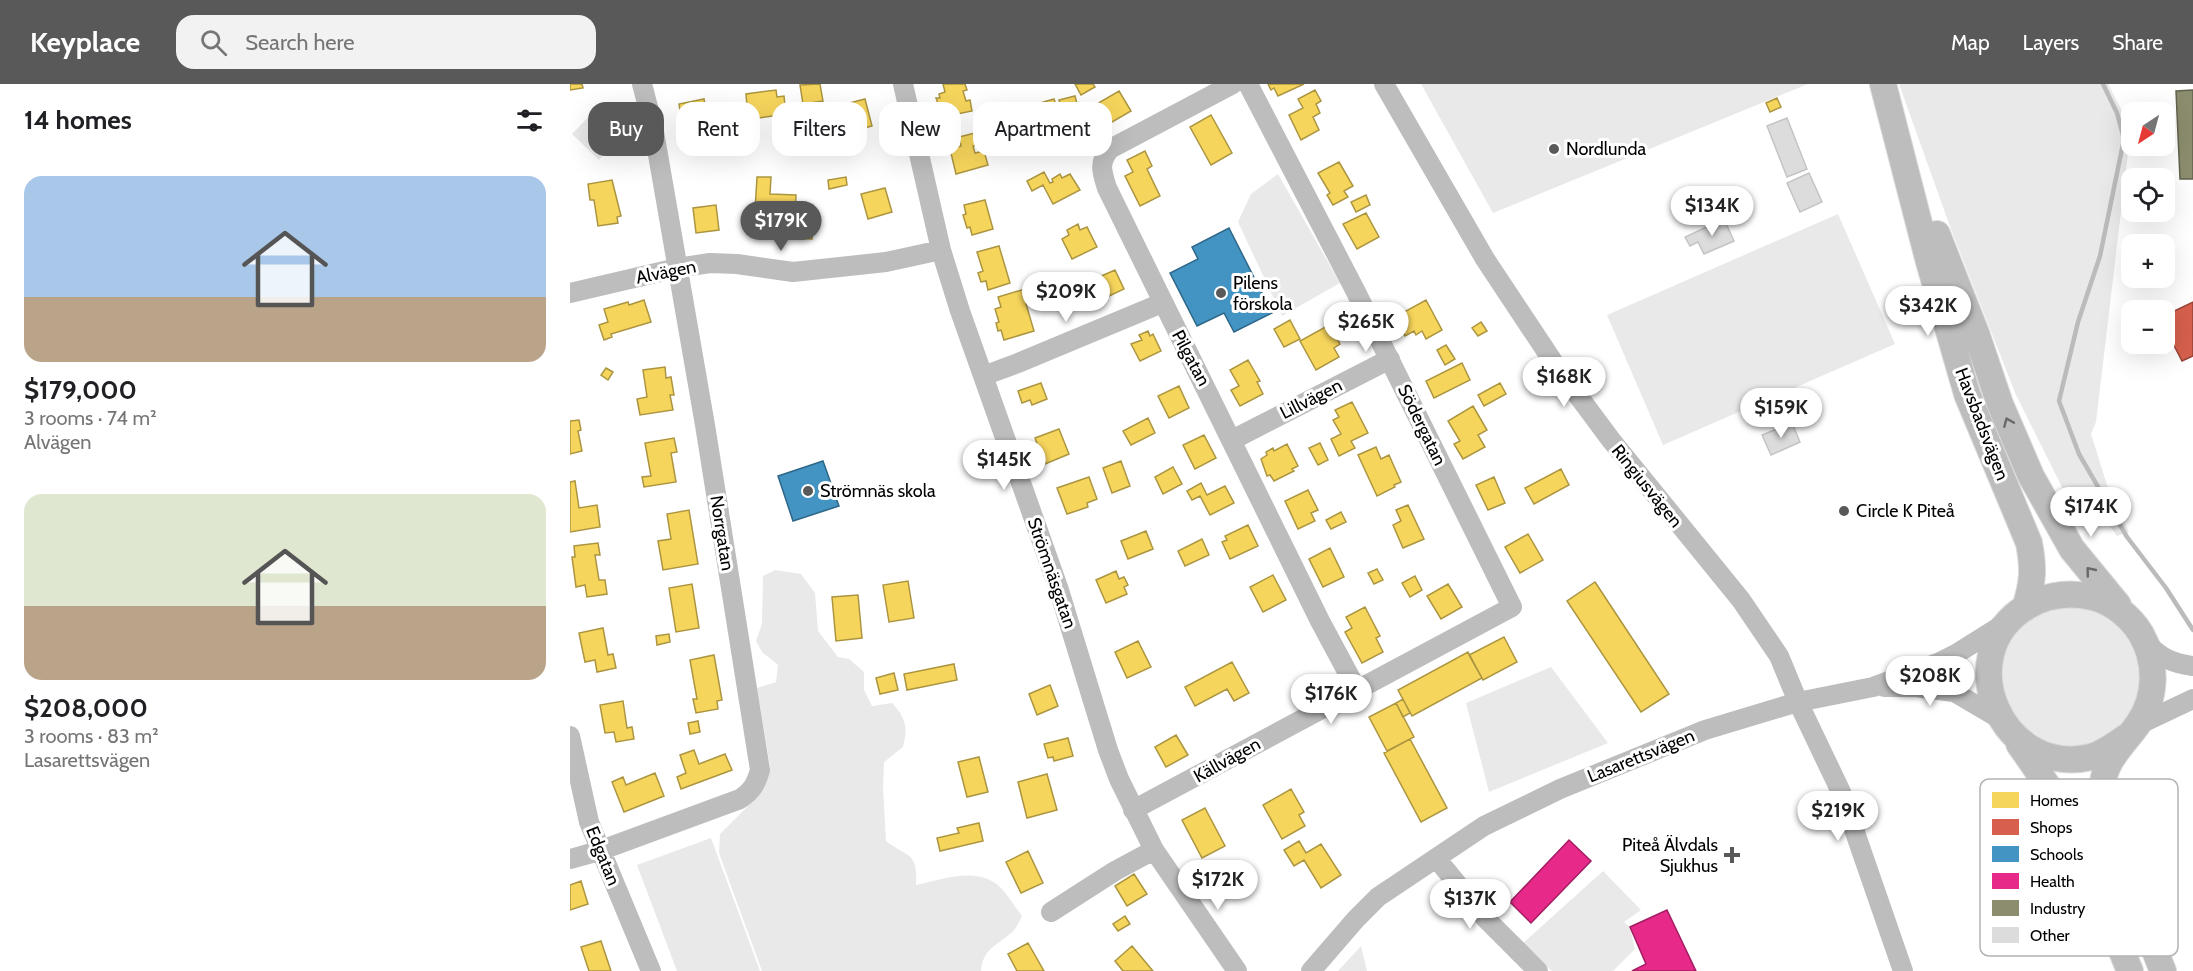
<!DOCTYPE html>
<meta charset="utf-8">
<style>
body{margin:0;font-family:Cabin,sans-serif;background:#f2f2f2;color:#202124;height:100vh;display:flex;flex-direction:column;font-size:22px;white-space:nowrap}
*{box-sizing:border-box;margin:0}
p{font-size:20px;color:#757577}
.icon{flex:none;width:33px;height:33px;fill:none;stroke:currentColor;stroke-width:2;stroke-linecap:round;stroke-linejoin:round}
.map{position:relative;flex:1;overflow:hidden}
.side{display:flex;flex-direction:column;background:#fff;width:570px}
.side>*{flex:none}
.guide{position:absolute;left:18px;top:18px;width:570px;height:54px;display:flex;gap:12px}
.needle{width:39px;rotate:216deg}
.controls{position:absolute;left:1551px;top:18px;display:grid;gap:12px}
.controls a{display:grid;place-items:center;width:54px;height:54px;border-radius:12px;background:#fff;box-shadow:0 6px 24px #0002;font-size:30px}
.price{position:absolute;translate:-50% -51px;padding:0 14px;border-radius:21px;background:#fff;color:#222;font-size:20px;line-height:39px;filter:drop-shadow(0 2px 3px #0008)}
.price::after{content:'';position:absolute;left:50%;top:36px;width:18px;height:14px;margin-left:-9px;background:inherit;clip-path:polygon(0 0,100% 0,50% 100%)}
.price.on{background:#595959;color:#fff}
ul{padding:0;list-style:none}
li{display:grid;align-content:center;gap:12px;height:318px;padding:0 24px}
li span{display:grid;place-items:center;height:186px;border-radius:18px;color:#555}
li>.icon{margin-inline-start:auto}
span .icon{width:108px;height:108px;fill:#fffc;stroke-width:1}
li b{font-size:26px}
h2{display:flex;justify-content:space-between;align-items:center;height:72px;padding:0 24px;font-size:26px}
.chip{padding:0 21px;border-radius:18px;background:#fff;box-shadow:0 6px 24px #0002;font-size:21px;line-height:54px}
.chip.on{background:#595959;color:#fff}
header{display:flex;align-items:center;gap:36px;box-sizing:border-box;height:84px;padding:0 30px;background:#595959;color:#fff}
header strong{font-size:28px}
nav{display:flex;gap:33px;margin-inline-start:auto;font-size:21px}
.search{width:420px;height:54px;background:#f2f2f2;display:flex;align-items:center;gap:15px;box-sizing:border-box;padding:0 21px;border-radius:18px;color:#757577;font-size:22px}
main{display:flex;flex:1;min-height:0}
.map>svg:first-child{display:block}
.green{fill:#e9e9e9}
.homes{fill:#f6d55c;stroke:#ac9540;stroke-width:1.5}
.shops{fill:#d6604d;stroke:#964336;stroke-width:1.5}
.schools{fill:#4393c3;stroke:#2f6788;stroke-width:1.5}
.health{fill:#e7298a;stroke:#a21d61;stroke-width:1.5}
.industry{fill:#8c8c6e;stroke:#62624d;stroke-width:1.5}
.lines{fill:none;stroke-linecap:round;stroke-linejoin:round}
.stream{stroke:#bbb;stroke-width:4.5}
.building{fill:#dcdcdc;stroke:#c4c4c4;stroke-width:1.5}
.major-casing{stroke:#dbdbdb;stroke-width:28}
.minor{stroke:#bdbdbd;stroke-width:20}
.major{stroke:#bdbdbd;stroke-width:26}
.oneway{stroke:#686868}
.poi-dot{fill:#595959;stroke:#fff;stroke-width:2}
.labels{text-anchor:middle;dominant-baseline:central;stroke-width:6;stroke-linejoin:round;paint-order:stroke}
.poi-label{font-size:18px;fill:#000;stroke:#fff;text-anchor:start}
.street-label{font-size:18px;fill:#000;stroke:#fff}
.key{fill:#fff;stroke:#b2b2b2;stroke-width:1.5}
.key-label{font-size:16px;fill:#000}
</style>
<header>
<strong>Keyplace</strong>
<div class="search"><svg class="icon" aria-label="search" viewBox="0 0 24 24"><circle cx="10" cy="10" r="6"/><path d="M15 15l6 6"/></svg>Search here</div>
<nav><a>Map</a><a>Layers</a><a>Share</a></nav>
</header>
<main>
<section class="side">
<h2>14 homes<svg class="icon" aria-label="filters" viewBox="0 0 24 24"><path d="M4 7h16M4 17h16"/><circle cx="9" cy="7" r="2"/><circle cx="15" cy="17" r="2"/></svg></h2>
<ul>
<li><span style="background:linear-gradient(#a9c7e8 65%,#b9a48a 0)"><svg class="icon" aria-label="home" viewBox="0 0 24 24"><path d="M3 11l9-7 9 7M6 9v11h12V9"/></svg></span><div><b>$179,000</b><p>3 rooms · 74 m²</p><p>Alvägen</p></div></li>
<li><span style="background:linear-gradient(#dfe7d0 60%,#b9a48a 0)"><svg class="icon" aria-label="home" viewBox="0 0 24 24"><path d="M3 11l9-7 9 7M6 9v11h12V9"/></svg></span><div><b>$208,000</b><p>3 rooms · 83 m²</p><p>Lasarettsvägen</p></div></li>
</ul>
</section>
<div class="map">
<svg width="1623" height="887" viewBox="0 0 1623 887">
<rect width="100%" height="100%" fill="#fff"/>
<path class="green" d="M 851,0 L 1238,0 L 923,129 Z
M 1329,0 L 1538,0 L 1561,44 L 1526,338 L 1521,350 L 1538,404 L 1559,448 L 1547,452 L 1523,419 L 1505,429 L 1446,311 L 1382,148 Z
M 29,22 L 56,47 L 29,76 L 2,50 Z
M 708,90 L 770,199 L 712,232 L 668,138 L 681,110 Z
M 1268,130 L 1325,260 L 1093,361 L 1037,231 Z
M 205,486 L 231,490 L 245,509 L 248,547 L 268,573 L 279,575 L 294,588 L 294,606 L 302,622 L 322,619 C 336,634 338,643 333,663 L 314,678 L 313,703 L 316,757 C 338,774 348,767 346,801 C 374,795 410,781 432,805 C 439,813 445,823 452,832 C 449,838 446,845 441,849 C 427,862 413,864 411,887 L 192,887 L 149,769 L 150,750 L 184,716 L 194,700 L 200,682 L 187,604 L 206,598 L 208,581 L 192,568 L 186,557 L 192,540 L 193,492 Z
M1431 593a70 70 0 1 1 140 0a70 70 0 1 1-140 0Z
M 981,583 L 1038,659 L 919,708 L 896,619 Z
M 141,754 L 190,887 L 107,887 L 67,781 Z
M 1033,787 L 1071,826 L 1054,838 L 1060,843 L 1065,865 L 1043,887 L 982,887 L 952,860 Z
M 791,862 L 797,887 L 768,887 Z"/>
<path class="homes" d="M 0,0 L 12,0 L 13,4 L 0,6 Z
M 250,0 L 253,17 L 233,20 L 230,1 Z
M 373,0 L 395,0 L 397,6 L 393,7 L 396,17 L 400,16 L 402,27 L 373,33 L 366,14 L 370,14 L 369,10 L 375,8 Z
M 505,0 L 523,0 L 525,3 L 511,11 Z
M 698,0 L 734,0 L 708,12 L 704,4 L 701,6 Z
M 206,6 L 207,13 L 214,12 L 216,30 L 181,35 L 182,43 L 169,45 L 166,25 L 177,23 L 176,10 Z
M 745,6 L 751,17 L 746,20 L 750,29 L 743,33 L 749,46 L 731,56 L 719,31 L 733,24 L 728,15 Z
M 549,7 L 561,27 L 537,41 L 525,21 Z
M 505,12 L 510,32 L 494,36 L 489,16 Z
M 1207,14 L 1211,23 L 1200,28 L 1196,19 Z
M 134,15 L 140,46 L 130,47 L 132,54 L 110,58 L 108,46 L 113,45 L 109,20 Z
M 295,15 L 302,42 L 276,49 L 268,22 Z
M 484,15 L 498,59 L 493,60 L 494,64 L 486,66 L 485,63 L 474,66 L 463,21 Z
M 641,31 L 662,69 L 641,81 L 620,43 Z
M 405,49 L 408,61 L 403,62 L 405,69 L 414,67 L 418,81 L 386,90 L 380,65 L 391,62 L 389,53 Z
M 575,67 L 582,82 L 577,85 L 590,112 L 570,122 L 555,92 L 563,88 L 557,76 Z
M 769,78 L 783,102 L 774,107 L 778,113 L 763,121 L 757,111 L 760,109 L 748,89 Z
M 474,88 L 480,99 L 483,98 L 482,95 L 490,90 L 492,94 L 500,90 L 510,106 L 483,120 L 473,101 L 462,107 L 457,97 Z
M 187,93 L 201,93 L 200,110 L 226,111 L 225,135 L 243,136 L 242,155 L 194,153 L 195,126 L 185,126 Z
M 276,93 L 277,101 L 259,105 L 258,96 Z
M 42,96 L 51,132 L 47,133 L 48,139 L 28,142 L 24,116 L 20,116 L 18,100 Z
M 315,104 L 322,128 L 298,135 L 291,110 Z
M 796,111 L 800,121 L 786,128 L 781,118 Z
M 415,116 L 423,145 L 402,151 L 400,143 L 397,144 L 393,131 L 396,130 L 394,121 Z
M 146,121 L 149,146 L 126,149 L 123,124 Z
M 796,129 L 809,153 L 787,165 L 773,140 Z
M 508,140 L 510,146 L 517,143 L 527,163 L 502,175 L 492,155 L 499,151 L 497,146 Z
M 429,162 L 440,199 L 418,206 L 416,197 L 411,198 L 408,189 L 413,187 L 407,168 Z
M 545,186 L 554,205 L 518,222 L 514,213 L 495,222 L 488,206 L 511,195 L 513,200 Z
M 455,205 L 459,219 L 456,220 L 464,247 L 434,256 L 431,246 L 428,247 L 426,239 L 429,238 L 425,225 L 431,223 L 428,213 Z
M 74,216 L 81,238 L 41,250 L 42,253 L 34,256 L 29,241 L 38,238 L 34,225 L 58,218 L 59,221 Z
M 856,216 L 872,246 L 856,255 L 852,247 L 846,251 L 844,247 L 835,252 L 825,233 Z
M 720,236 L 730,255 L 714,263 L 704,245 Z
M 911,238 L 917,247 L 908,252 L 902,244 Z
M 759,241 L 770,260 L 764,264 L 769,273 L 746,286 L 730,257 Z
M 578,247 L 580,252 L 583,250 L 591,267 L 570,277 L 561,260 L 572,256 L 569,251 Z
M 876,261 L 885,275 L 875,281 L 867,266 Z
M 678,276 L 690,297 L 687,298 L 693,310 L 670,322 L 661,306 L 669,302 L 660,286 Z
M 892,279 L 900,296 L 864,314 L 856,297 Z
M 95,283 L 96,294 L 101,293 L 104,311 L 100,311 L 103,326 L 70,331 L 67,315 L 77,313 L 73,286 Z
M 36,284 L 43,288 L 38,296 L 31,291 Z
M 471,299 L 477,315 L 462,321 L 460,316 L 452,319 L 448,307 Z
M 930,299 L 936,310 L 914,322 L 908,311 Z
M 609,302 L 619,324 L 599,334 L 588,312 Z
M 782,318 L 798,349 L 781,357 L 785,364 L 769,372 L 761,355 L 771,350 L 763,336 L 769,333 L 765,326 Z
M 903,322 L 917,346 L 908,351 L 915,363 L 893,375 L 884,360 L 890,357 L 878,337 Z
M 578,334 L 585,349 L 561,361 L 553,347 Z
M 9,336 L 11,346 L 8,347 L 12,367 L 0,370 L 0,337 Z
M 489,345 L 499,370 L 475,380 L 465,354 Z
M 634,351 L 646,374 L 625,385 L 613,361 Z
M 104,354 L 107,368 L 101,369 L 106,398 L 74,403 L 72,393 L 81,392 L 75,359 Z
M 750,359 L 758,376 L 748,381 L 739,364 Z
M 717,360 L 728,382 L 722,385 L 724,387 L 704,397 L 700,391 L 697,392 L 691,375 L 697,371 L 696,368 L 703,364 L 704,367 Z
M 806,363 L 811,375 L 819,371 L 831,398 L 824,401 L 825,403 L 807,412 L 788,371 Z
M 551,377 L 560,402 L 542,409 L 533,384 Z
M 603,383 L 612,400 L 593,410 L 585,393 Z
M 991,385 L 999,401 L 964,420 L 955,404 Z
M 519,393 L 527,415 L 517,419 L 518,423 L 497,430 L 487,404 Z
M 924,393 L 935,419 L 918,426 L 906,401 Z
M 5,397 L 9,424 L 27,421 L 30,443 L 0,448 L 0,398 Z
M 631,399 L 637,411 L 655,402 L 664,419 L 640,431 L 630,412 L 622,416 L 617,407 Z
M 738,406 L 748,426 L 741,429 L 745,437 L 728,445 L 715,417 Z
M 838,421 L 854,455 L 833,464 L 823,441 L 831,437 L 826,426 Z
M 119,426 L 128,480 L 93,486 L 88,457 L 101,455 L 97,430 Z
M 771,428 L 776,438 L 761,445 L 756,436 Z
M 678,441 L 688,462 L 660,475 L 652,458 L 657,456 L 655,452 Z
M 576,447 L 583,465 L 558,475 L 551,457 Z
M 958,450 L 973,476 L 950,489 L 935,463 Z
M 632,455 L 639,471 L 615,482 L 608,467 Z
M 28,459 L 30,471 L 25,471 L 29,496 L 35,496 L 37,510 L 17,513 L 15,501 L 6,503 L 2,473 L 5,473 L 4,462 Z
M 760,464 L 774,493 L 753,503 L 739,475 Z
M 807,485 L 813,496 L 804,500 L 798,489 Z
M 546,487 L 549,495 L 554,493 L 558,501 L 554,503 L 557,510 L 536,519 L 526,496 Z
M 703,491 L 716,516 L 693,528 L 680,503 Z
M 845,492 L 852,506 L 840,513 L 832,499 Z
M 338,497 L 344,534 L 319,538 L 313,501 Z
M 1025,498 L 1099,610 L 1071,628 L 997,517 Z
M 122,500 L 129,544 L 106,548 L 99,504 Z
M 878,500 L 892,523 L 871,535 L 857,512 Z
M 288,511 L 292,554 L 266,557 L 262,513 Z
M 795,523 L 810,552 L 806,554 L 813,568 L 792,579 L 775,548 L 782,544 L 776,533 Z
M 33,544 L 38,571 L 43,570 L 46,584 L 27,588 L 25,576 L 15,578 L 9,549 Z
M 99,550 L 100,558 L 87,561 L 86,552 Z
M 934,553 L 947,578 L 913,596 L 899,571 Z
M 568,557 L 581,583 L 557,594 L 545,568 Z
M 898,568 L 912,594 L 842,632 L 828,606 Z
M 144,571 L 152,616 L 147,617 L 148,625 L 126,629 L 123,615 L 127,615 L 120,576 Z
M 662,578 L 679,609 L 664,617 L 657,605 L 625,622 L 615,603 Z
M 384,580 L 387,596 L 337,606 L 334,590 Z
M 324,589 L 328,606 L 310,610 L 306,594 Z
M 480,601 L 488,622 L 467,631 L 459,610 Z
M 833,615 L 840,629 L 833,633 L 826,619 Z
M 53,617 L 57,644 L 62,643 L 64,655 L 46,658 L 44,648 L 35,649 L 30,621 Z
M 826,619 L 844,653 L 817,667 L 799,633 Z
M 128,637 L 130,648 L 120,650 L 118,639 Z
M 606,651 L 618,671 L 596,683 L 585,663 Z
M 498,654 L 503,672 L 484,677 L 483,673 L 478,674 L 474,660 Z
M 840,655 L 877,724 L 851,738 L 814,669 Z
M 124,666 L 129,680 L 155,670 L 162,686 L 111,705 L 107,693 L 116,689 L 110,671 Z
M 409,673 L 418,708 L 397,713 L 388,678 Z
M 85,689 L 94,712 L 54,728 L 42,698 L 53,693 L 56,701 Z
M 477,690 L 487,726 L 457,734 L 448,698 Z
M 721,705 L 734,728 L 729,731 L 735,742 L 712,755 L 693,721 Z
M 635,724 L 655,762 L 632,774 L 612,736 Z
M 409,739 L 413,757 L 370,767 L 367,754 L 389,749 L 387,744 Z
M 729,757 L 736,769 L 751,760 L 771,791 L 751,804 L 734,776 L 724,782 L 714,766 Z
M 458,767 L 473,799 L 451,809 L 436,778 Z
M 564,790 L 577,810 L 557,822 L 545,802 Z
M 11,797 L 18,820 L 0,826 L 0,801 Z
M 555,832 L 560,840 L 548,847 L 543,840 Z
M 31,857 L 41,887 L 19,887 L 11,863 Z
M 458,859 L 474,887 L 447,887 L 438,870 Z
M 562,862 L 583,887 L 553,887 L 545,877 Z"/>
<path class="shops" d="M 1623,218 L 1623,272 L 1612,277 L 1594,242 L 1594,232 Z"/>
<path class="schools" d="M 659,144 L 702,229 L 664,248 L 654,229 L 627,242 L 600,189 L 628,175 L 622,163 Z
M 253,377 L 269,422 L 223,437 L 208,392 Z"/>
<path class="health" d="M 999,756 L 1021,777 L 961,839 L 940,818 Z
M 1097,826 L 1126,887 L 1062,887 L 1076,880 L 1060,843 Z"/>
<path class="industry" d="M 1623,6 L 1623,95 L 1610,95 L 1606,7 Z"/>
<g class="lines">
<path class="stream" d="M 1533,0 L 1547,29 L 1554,55 L 1530,172 L 1508,238 L 1489,317 L 1509,370 L 1557,453 L 1596,504 L 1623,546"/>
</g>
<path class="building" d="M 1217,34 L 1237,85 L 1217,93 L 1197,42 Z
M 1239,89 L 1252,118 L 1230,128 L 1217,99 Z
M 1154,135 L 1164,157 L 1134,170 L 1128,158 L 1120,162 L 1115,153 Z
M 1222,339 L 1230,358 L 1201,371 L 1192,351 Z"/>
<g class="lines">
<g class="major-casing">
<path id="major" d="M 1313,0 L 1359,178 L 1397,310 L 1459,459 C 1464,485 1463,499 1455,524
M 1367,150 L 1406,249 L 1430,320 L 1461,392 L 1502,465 L 1548,521
M 1556,653 C 1545,661 1534,669 1521,673 C 1432,694 1379,571 1456,523 C 1476,511 1499,508 1522,513 C 1541,517 1561,533 1571,550 C 1587,578 1587,613 1568,640 C 1555,659 1533,677 1533,702 C 1532,723 1543,748 1550,768 C 1563,808 1577,848 1593,887
M 1449,660 C 1469,688 1488,716 1503,746 C 1525,792 1540,840 1560,887"/>
</g>
<path class="minor" d="M 333,0 L 371,166 L 390,227 L 488,503 L 538,666 L 549,695 L 584,766 L 667,887
M 663,0 L 540,65 C 528,79 532,88 537,104 L 750,537 L 787,606
M 814,0 L 915,175 L 986,282 L 1041,356 L 1171,516 L 1209,572 L 1228,618 L 1271,708 L 1333,887
M 0,209 L 107,184 L 140,179 L 167,180 L 223,188 L 316,178 L 371,166
M 413,292 L 448,279 L 592,219
M 662,356 L 820,275
M 1576,559 C 1592,574 1601,579 1623,582
M 1314,603 L 1346,603 L 1384,608 L 1430,635
M 1568,641 L 1623,615
M 0,652 L 19,738 L 81,887
M 563,726 L 942,523 L 786,208 L 678,0
M 866,774 L 916,835 L 968,887
M 0,775 L 29,767 L 170,715 C 182,707 186,700 190,686 L 135,341 L 83,42 L 72,0
M 481,828 L 545,787 L 584,766
M 741,887 L 786,835 L 808,813 L 914,742 L 990,705 L 1135,646 L 1228,618 L 1303,603 L 1368,579 L 1386,570 L 1437,538"/>
<use href="#major" class="major"/>
</g>
<defs><path id="oneway-chevron" d="M-2-3.5L2.5 0L-2 3.5" fill="none" stroke-width="1.6" stroke-linecap="round" stroke-linejoin="round" transform="scale(1.5)"/></defs>
<g class="oneway">
<use href="#oneway-chevron" transform="translate(1438 338) rotate(-113)"/>
<use href="#oneway-chevron" transform="translate(1520 487) rotate(-129)"/>
</g>
<g class="poi-dot">
<circle cx="984" cy="65" r="6"/>
<circle cx="651" cy="209" r="6"/>
<circle cx="238" cy="407" r="6"/>
<circle cx="1274" cy="427" r="6"/>
<path d="M1159 762h6v6h6v6h-6v6h-6v-6h-6v-6h6z"/>
</g>
<g class="labels">
<g class="poi-label">
<text x="996" y="65">Nordlunda</text>
<text x="663" y="199">Pilens<tspan x="663" dy="21">förskola</tspan></text>
<text x="250" y="407">Strömnäs skola</text>
<text x="1286" y="427">Circle K Piteå</text>
<text x="1148" y="761" text-anchor="end">Piteå Älvdals<tspan x="1148" dy="21">Sjukhus</tspan></text>
</g>
<g class="street-label">
<text transform="translate(96 188) rotate(-11)">Alvägen</text>
<text transform="translate(621 274) rotate(62)">Pilgatan</text>
<text transform="translate(741 315) rotate(-27)">Lillvägen</text>
<text transform="translate(1412 340) rotate(69)">Havsbadsvägen</text>
<text transform="translate(852 341) rotate(64)">Södergatan</text>
<text transform="translate(1077 402) rotate(51)">Ringiusvägen</text>
<text transform="translate(152 449) rotate(81)">Norrgatan</text>
<text transform="translate(482 489) rotate(71)">Strömnäsgatan</text>
<text transform="translate(1071 672) rotate(-22)">Lasarettsvägen</text>
<text transform="translate(657 676) rotate(-29)">Källvägen</text>
<text transform="translate(33 772) rotate(68)">Edgatan</text>
</g>
</g>
<rect x="1410" y="695" width="198" height="177" rx="9" class="key"/>
<rect x="1422" y="708" width="27" height="16" fill="#f6d55c"/>
<rect x="1422" y="735" width="27" height="16" fill="#d6604d"/>
<rect x="1422" y="762" width="27" height="16" fill="#4393c3"/>
<rect x="1422" y="789" width="27" height="16" fill="#e7298a"/>
<rect x="1422" y="816" width="27" height="16" fill="#8c8c6e"/>
<rect x="1422" y="843" width="27" height="16" fill="#dcdcdc"/>
<g class="key-label">
<text x="1460" y="722">Homes</text>
<text x="1460" y="749">Shops</text>
<text x="1460" y="776">Schools</text>
<text x="1460" y="803">Health</text>
<text x="1460" y="830">Industry</text>
<text x="1460" y="857">Other</text>
</g>
</svg>
<div class="controls">
<a><svg class="needle" viewBox="-14 -14 28 28"><path d="M0-13l5 13h-10z" fill="#e53935"/><path d="M0 13l5-13h-10z" fill="#757577"/></svg></a>
<a><svg class="icon" aria-label="locate" viewBox="0 0 24 24"><circle cx="12" cy="12" r="6"/><path d="M12 2v4M12 18v4M2 12h4M18 12h4"/></svg></a>
<a>+</a>
<a>−</a>
</div>
<b class="price" style="left:1142px;top:153px">$134K</b>
<b class="price on" style="left:211px;top:168px">$179K</b>
<b class="price" style="left:496px;top:239px">$209K</b>
<b class="price" style="left:1358px;top:253px">$342K</b>
<b class="price" style="left:796px;top:269px">$265K</b>
<b class="price" style="left:994px;top:324px">$168K</b>
<b class="price" style="left:1211px;top:355px">$159K</b>
<b class="price" style="left:434px;top:407px">$145K</b>
<b class="price" style="left:1521px;top:454px">$174K</b>
<b class="price" style="left:1360px;top:623px">$208K</b>
<b class="price" style="left:761px;top:641px">$176K</b>
<b class="price" style="left:1268px;top:758px">$219K</b>
<b class="price" style="left:648px;top:827px">$172K</b>
<b class="price" style="left:900px;top:846px">$137K</b>
<div class="guide">
<a class="chip on">Buy</a>
<a class="chip">Rent</a>
<a class="chip">Filters</a>
<a class="chip">New</a>
<a class="chip">Apartment</a>
</div>
</div>
</main>
